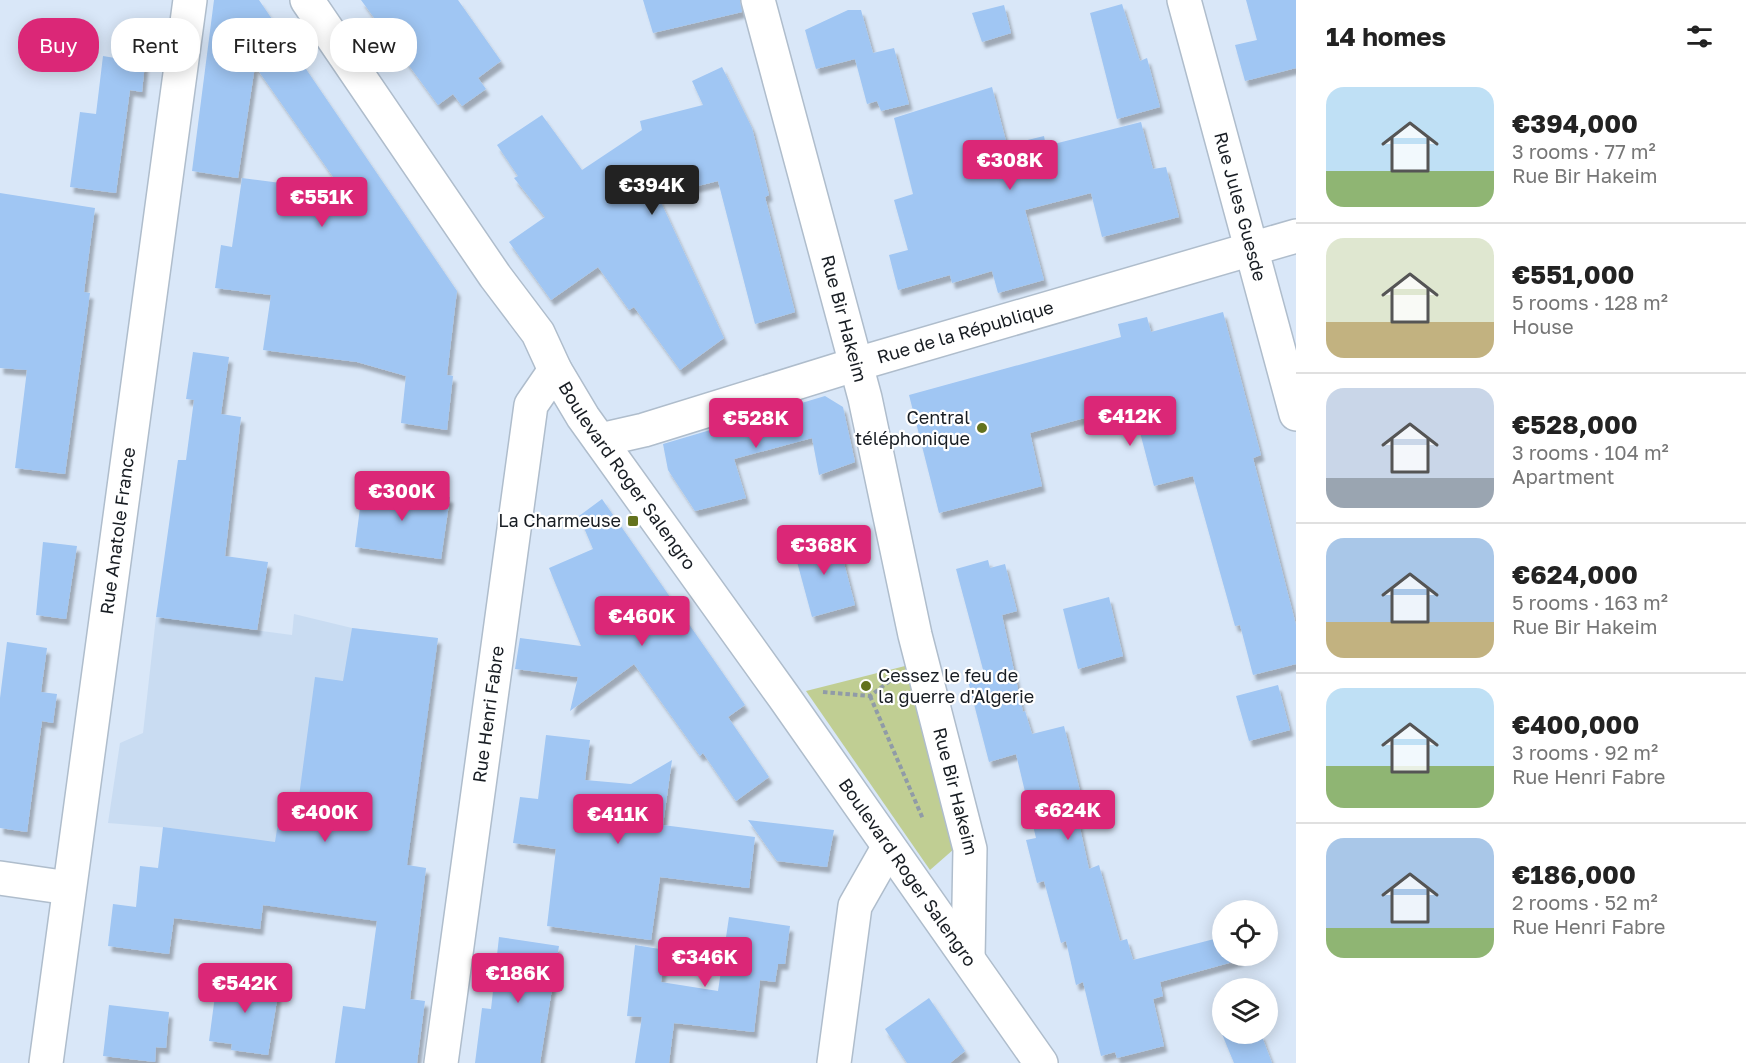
<!DOCTYPE html>
<meta charset="utf-8">
<style>
body{margin:0;font-family:"Golos Text",sans-serif;background:#f6f6f6;color:#222;height:100vh;display:flex;flex-direction:column;font-size:22px;white-space:nowrap}
*{box-sizing:border-box;margin:0}
p{font-size:20px;color:#767676}
.icon{flex:none;width:33px;height:33px;fill:none;stroke:currentColor;stroke-width:2;stroke-linecap:round;stroke-linejoin:round}
.map{position:relative;flex:1;overflow:hidden}
.drawer{display:flex;flex-direction:column;background:#fff;width:450px}
.drawer>*{flex:none}
.top-card{position:absolute;left:18px;top:18px;width:570px;height:54px;display:flex;gap:12px}
.buttons{position:absolute;left:1212px;top:900px;display:grid;gap:12px}
.buttons a{display:grid;place-items:center;width:66px;height:66px;border-radius:50%;background:#fff;box-shadow:0 3px 15px #0003;font-size:30px}
.price{position:absolute;translate:-50% -51px;padding:0 14px;border-radius:6px;background:#db2777;color:#fff;font-size:20px;line-height:39px;filter:drop-shadow(0 2px 3px #0008)}
.price::after{content:'';position:absolute;left:50%;top:36px;width:18px;height:14px;margin-left:-9px;background:inherit;clip-path:polygon(0 0,100% 0,50% 100%)}
.price.on{background:#222;color:#fff}
ul{padding:0;list-style:none}
li{display:flex;align-items:center;gap:18px;height:150px;padding:0 30px}
li+li{border-top:2px solid #e0e0e0}
li span{display:grid;place-items:center;flex:none;width:168px;height:120px;border-radius:18px;color:#555}
li>.icon{margin-inline-start:auto}
span .icon{width:72px;height:72px;fill:#fffc;stroke-width:1}
li b{font-size:26px}
h2{display:flex;justify-content:space-between;align-items:center;height:72px;padding:0 30px;font-size:26px}
.tag{padding:0 21px;border-radius:24px;background:#fff;box-shadow:0 3px 15px #0003;font-size:21px;line-height:54px}
.tag.on{background:#db2777;color:#fff}
main{display:flex;flex:1;min-height:0}
.map>svg:first-child{display:block}
</style>
<main>
<div class="map">
<svg width="1296" height="1063" viewBox="0 0 1296 1063">
<defs>
<filter id="shadow"><feDropShadow dx="3.5" dy="6" stdDeviation="1.5" flood-color="#0004"/></filter>
</defs>
<rect width="100%" height="100%" fill="#d9e7f8"/>
<polygon fill="#c9dcf2" points="294,614 352,628 438,638 408,865 426,868 418,927 266,906 275,843 170,828 108,823 120,743 143,733 156,617 292,635"/>
<polygon fill="#c0ce93" points="913,664 954,849 930,870 806,691"/>
<g fill="#a0c6f3" filter="url(#shadow)">
<polygon points="214,0 259,0 457,291 447,375 453,376 447,430 401,423 406,376 357,362 263,350 271,295 215,288 221,245 232,247 242,178 343,191 255,66 238,178 192,171"/>
<polygon points="361,0 458,0 501,61 478,78 486,89 462,106 453,94 438,105"/>
<polygon points="643,0 740,0 742,12 653,33"/>
<polygon points="1246,0 1296,0 1296,68 1245,81 1235,45 1257,40"/>
<polygon points="1122,4 1140,61 1147,58 1160,107 1117,119 1090,13"/>
<polygon points="1004,5 1011,33 982,42 972,13"/>
<polygon points="848,10 861,10 873,53 894,48 909,104 881,111 877,101 867,104 855,59 816,69 805,30"/>
<polygon points="103,56 145,63 142,92 130,90 116,193 70,187 80,112 96,114"/>
<polygon points="722,67 752,128 769,195 765,197 795,312 755,324 718,181 658,196 724,338 680,370 634,307 629,310 598,267 551,300 509,242 545,217 514,178 518,176 497,145 542,115 582,170 642,130 640,121 703,105 692,81"/>
<polygon points="992,87 1007,145 1044,136 1046,146 1141,122 1153,169 1166,167 1179,217 1102,237 1091,193 1025,210 1044,280 998,293 992,271 952,283 950,275 898,290 889,255 908,250 894,200 913,194 894,118"/>
<polygon points="0,193 95,208 84,292 90,293 65,474 15,468 27,370 0,368"/>
<polygon points="1223,312 1261,455 1253,458 1296,625 1296,664 1253,675 1240,625 1235,626 1193,476 1154,486 1136,417 1101,426 1099,414 1030,433 1042,486 939,513 909,395 1121,337 1118,324 1147,317 1151,332"/>
<polygon points="193,352 229,357 221,414 241,417 225,556 268,562 257,630 156,617 178,460 186,460 194,400 186,399"/>
<polygon points="825,396 843,407 855,462 819,475 812,438 734,459 746,498 695,511 668,470 663,444"/>
<polygon points="363,484 450,497 441,559 355,547"/>
<polygon points="602,499 745,705 728,717 769,777 736,801 703,753 700,756 634,664 570,711 578,677 515,669 520,638 581,646 549,568 593,549 579,516"/>
<polygon points="837,536 855,605 812,617 793,547"/>
<polygon points="43,542 77,546 66,619 36,615"/>
<polygon points="988,560 990,568 1005,564 1017,611 1002,615 1023,712 1025,711 1032,734 1064,726 1083,803 1075,805 1089,869 1099,865 1120,941 1127,939 1133,960 1222,937 1222,956 1239,956 1240,960 1160,982 1163,996 1153,999 1164,1046 1117,1058 1115,1052 1101,1056 1083,982 1076,985 1066,941 1061,943 1044,881 1037,883 1026,840 1036,838 1016,754 989,762 968,681 985,677 956,569"/>
<polygon points="1109,597 1123,656 1078,669 1063,609"/>
<polygon points="352,628 438,638 407,865 426,868 410,999 425,1001 417,1063 335,1063 343,1006 365,1009 377,921 263,905 260,929 174,918 169,954 108,946 113,904 136,907 140,866 158,868 163,827 275,842 279,816 296,819 315,677 343,681"/>
<polygon points="7,642 47,648 41,692 57,694 53,723 42,721 27,832 0,828 0,698"/>
<polygon points="1278,685 1290,730 1249,741 1236,696"/>
<polygon points="546,735 590,740 585,780 631,784 672,760 663,825 755,837 749,888 660,877 651,940 547,926 556,849 513,843 520,797 538,799"/>
<polygon points="748,820 834,830 827,867 777,861"/>
<polygon points="729,917 790,926 785,964 778,964 775,982 760,980 754,1032 674,1023 669,1063 635,1063 642,1017 627,1016 635,945 666,950 661,982 718,991"/>
<polygon points="499,937 559,946 540,1063 475,1063 482,1008 491,1009"/>
<polygon points="230,975 280,982 268,1055 231,1050 232,1044 209,1041 216,988 229,990"/>
<polygon points="929,998 965,1051 950,1063 907,1063 885,1029"/>
<polygon points="109,1005 169,1012 166,1048 156,1047 155,1062 103,1056"/>
<polygon points="1222,1034 1261,1034 1272,1063 1234,1063"/>
</g>
<g fill="none" stroke-linecap="round" stroke-linejoin="round">
<defs>
<g id="minor">
<path id="s1" d="M307,0L495,276L538,333L555,370L583,417L784,697L1041,1063"/>
<path id="s2" d="M758,0L865,398L915,635L970,849L968,958"/>
<path id="s3" d="M1184,0L1296,414"/>
<path id="s4" d="M600,440L644,430L857,364L1296,236"/>
<polyline points="0,878 69,888"/>
<path id="s5" d="M46,1063L190,0"/>
<path id="s6" d="M441,1063L531,405L555,370"/>
<polyline points="834,1063 855,906 888,848"/>
</g>
</defs>
<use href="#minor" stroke="#afbdcc" stroke-width="36"/>
<g stroke="#909ba7" stroke-width="4" stroke-dasharray="4.5 3" stroke-linecap="butt">
<polyline points="823,692 870,696 891,680"/>
<polyline points="870,696 923,819"/>
</g>
<use href="#minor" stroke="#fff" stroke-width="33"/>
</g>
<g fill="#63721e" stroke="#fff" stroke-width="2">
<circle cx="982" cy="428" r="6"/>
<rect x="627" y="515" width="12" height="12" rx="3"/>
<circle cx="866" cy="686" r="6"/>
</g>
<g text-anchor="middle" stroke-width="4.5" stroke-linejoin="round" paint-order="stroke">
<g font-size="18" fill="#181d23" stroke="#fff">
<text dy="6" stroke="none"><textPath href="#s3" startOffset="214">Rue Jules Guesde</textPath></text>
<text dy="6" stroke="none"><textPath href="#s2" startOffset="330">Rue Bir Hakeim</textPath></text>
<text dy="6" stroke="none"><textPath href="#s4" startOffset="381">Rue de la République</textPath></text>
<text dy="6" stroke="none"><textPath href="#s1" startOffset="574">Boulevard Roger Salengro</textPath></text>
<text dy="6" stroke="none"><textPath href="#s5" startOffset="537">Rue Anatole France</textPath></text>
<text dy="6" stroke="none"><textPath href="#s6" startOffset="352">Rue Henri Fabre</textPath></text>
<text dy="6" stroke="none"><textPath href="#s2" startOffset="816">Rue Bir Hakeim</textPath></text>
<text dy="6" stroke="none"><textPath href="#s1" startOffset="1060">Boulevard Roger Salengro</textPath></text>
</g>
<g font-size="18" fill="#181d23" stroke="#fff" text-anchor="end">
<text x="970" y="424">Central<tspan x="970" dy="21">téléphonique</tspan></text>
<text x="621" y="527">La Charmeuse</text>
<text x="878" y="682" text-anchor="start">Cessez le feu de<tspan x="878" dy="21">la guerre d'Algerie</tspan></text>
</g>
</g>
</svg>
<div class="buttons">
<a><svg class="icon" aria-label="locate" viewBox="0 0 24 24"><circle cx="12" cy="12" r="6"/><path d="M12 2v4M12 18v4M2 12h4M18 12h4"/></svg></a>
<a><svg class="icon" aria-label="layers" viewBox="0 0 24 24"><path d="M12 4l9 5-9 5-9-5zM3 14l9 5 9-5"/></svg></a>
</div>
<b class="price" style="left:1010px;top:191px">€308K</b>
<b class="price on" style="left:652px;top:216px">€394K</b>
<b class="price" style="left:322px;top:228px">€551K</b>
<b class="price" style="left:1130px;top:447px">€412K</b>
<b class="price" style="left:756px;top:449px">€528K</b>
<b class="price" style="left:402px;top:522px">€300K</b>
<b class="price" style="left:824px;top:576px">€368K</b>
<b class="price" style="left:642px;top:647px">€460K</b>
<b class="price" style="left:1068px;top:841px">€624K</b>
<b class="price" style="left:325px;top:843px">€400K</b>
<b class="price" style="left:618px;top:845px">€411K</b>
<b class="price" style="left:705px;top:988px">€346K</b>
<b class="price" style="left:518px;top:1004px">€186K</b>
<b class="price" style="left:245px;top:1014px">€542K</b>
<div class="top-card">
<a class="tag on">Buy</a>
<a class="tag">Rent</a>
<a class="tag">Filters</a>
<a class="tag">New</a>
</div>
</div>
<section class="drawer">
<h2>14 homes<svg class="icon" aria-label="filters" viewBox="0 0 24 24"><path d="M4 7h16M4 17h16"/><circle cx="9" cy="7" r="2"/><circle cx="15" cy="17" r="2"/></svg></h2>
<ul>
<li><span style="background:linear-gradient(#bfe0f5 70%,#8fb573 0)"><svg class="icon" aria-label="home" viewBox="0 0 24 24"><path d="M3 11l9-7 9 7M6 9v11h12V9"/></svg></span><div><b>€394,000</b><p>3 rooms · 77 m²</p><p>Rue Bir Hakeim</p></div></li>
<li><span style="background:linear-gradient(#dfe7d0 70%,#c2b280 0)"><svg class="icon" aria-label="home" viewBox="0 0 24 24"><path d="M3 11l9-7 9 7M6 9v11h12V9"/></svg></span><div><b>€551,000</b><p>5 rooms · 128 m²</p><p>House</p></div></li>
<li><span style="background:linear-gradient(#c9d6e8 75%,#9aa5b1 0)"><svg class="icon" aria-label="home" viewBox="0 0 24 24"><path d="M3 11l9-7 9 7M6 9v11h12V9"/></svg></span><div><b>€528,000</b><p>3 rooms · 104 m²</p><p>Apartment</p></div></li>
<li><span style="background:linear-gradient(#a9c7e8 70%,#c2b280 0)"><svg class="icon" aria-label="home" viewBox="0 0 24 24"><path d="M3 11l9-7 9 7M6 9v11h12V9"/></svg></span><div><b>€624,000</b><p>5 rooms · 163 m²</p><p>Rue Bir Hakeim</p></div></li>
<li><span style="background:linear-gradient(#bfe0f5 65%,#8fb573 0)"><svg class="icon" aria-label="home" viewBox="0 0 24 24"><path d="M3 11l9-7 9 7M6 9v11h12V9"/></svg></span><div><b>€400,000</b><p>3 rooms · 92 m²</p><p>Rue Henri Fabre</p></div></li>
<li><span style="background:linear-gradient(#a9c7e8 75%,#8fb573 0)"><svg class="icon" aria-label="home" viewBox="0 0 24 24"><path d="M3 11l9-7 9 7M6 9v11h12V9"/></svg></span><div><b>€186,000</b><p>2 rooms · 52 m²</p><p>Rue Henri Fabre</p></div></li>
</ul>
</section>
</main>
